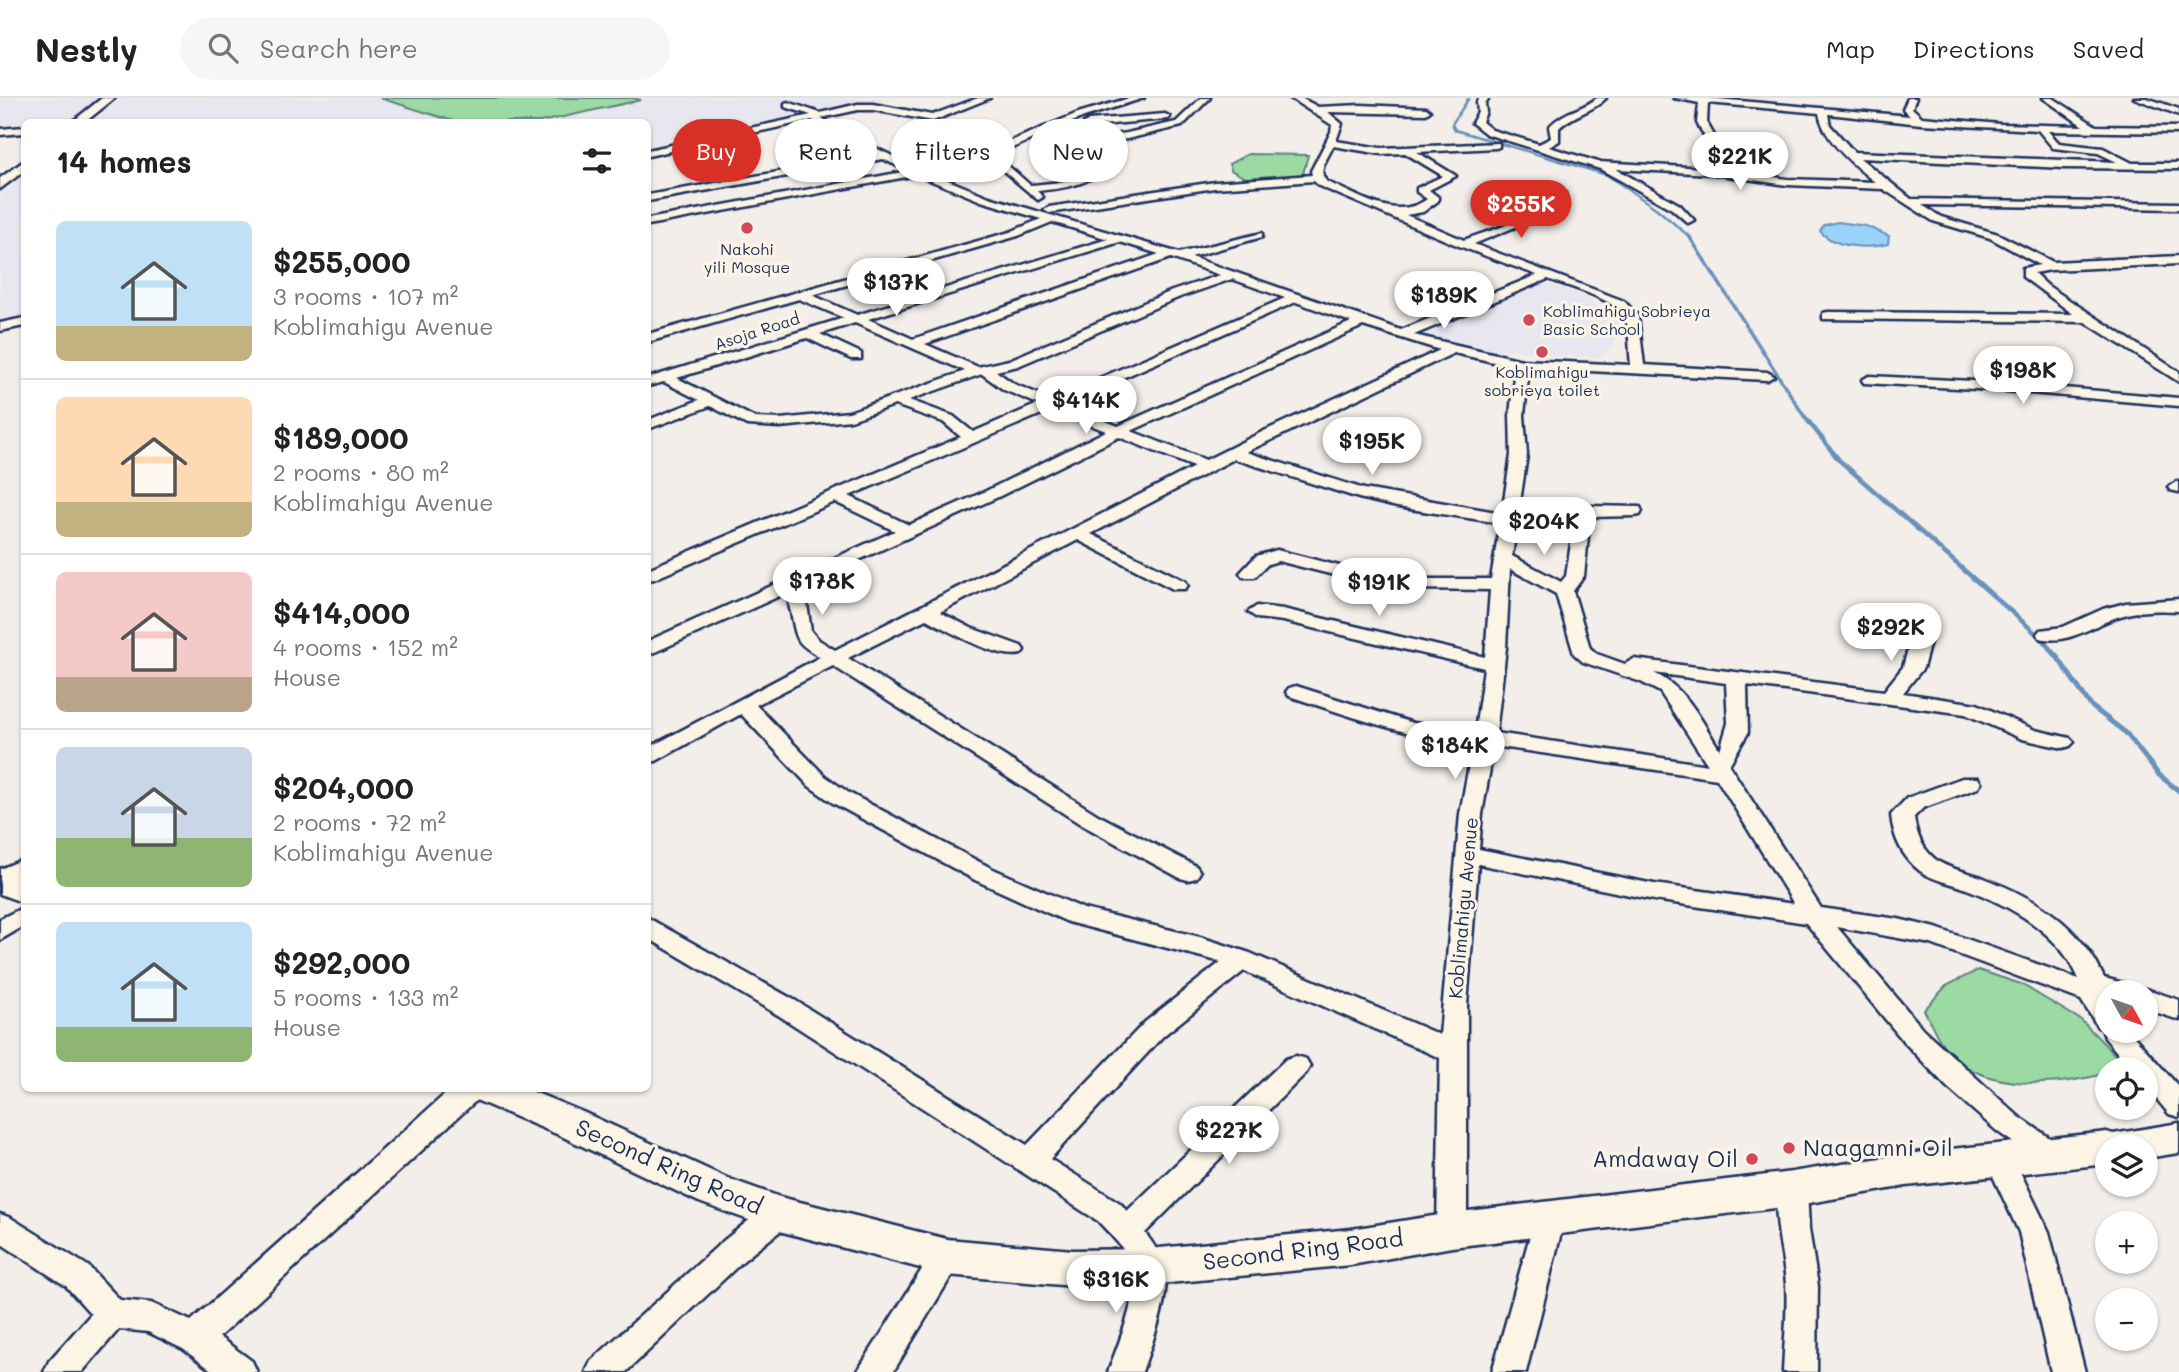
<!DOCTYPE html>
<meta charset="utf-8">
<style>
body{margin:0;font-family:Mali,sans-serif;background:#f6f6f6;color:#222;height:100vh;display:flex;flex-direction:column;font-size:26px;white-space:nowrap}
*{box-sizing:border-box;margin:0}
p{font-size:23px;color:#767676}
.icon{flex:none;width:38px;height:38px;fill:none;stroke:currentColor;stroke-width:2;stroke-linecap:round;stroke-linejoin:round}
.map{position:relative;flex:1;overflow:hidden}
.panel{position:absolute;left:21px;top:21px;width:630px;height:973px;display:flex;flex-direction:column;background:#fff;border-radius:10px;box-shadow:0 2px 5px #0004}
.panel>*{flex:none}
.banner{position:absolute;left:672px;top:21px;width:665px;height:63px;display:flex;gap:14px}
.needle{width:46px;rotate:130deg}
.tools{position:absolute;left:2095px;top:882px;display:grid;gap:14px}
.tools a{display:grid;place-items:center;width:63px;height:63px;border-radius:50%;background:#fff;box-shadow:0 2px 5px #0004;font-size:35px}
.price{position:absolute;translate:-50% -60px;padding:0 16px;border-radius:24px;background:#fff;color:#222;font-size:23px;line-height:46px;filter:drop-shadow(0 2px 4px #0008)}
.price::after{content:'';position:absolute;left:50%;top:42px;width:21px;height:16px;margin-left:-10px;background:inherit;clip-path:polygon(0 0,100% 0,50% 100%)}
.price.current{background:#d93025;color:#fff}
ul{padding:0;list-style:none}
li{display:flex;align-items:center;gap:21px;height:175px;padding:0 35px}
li+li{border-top:2px solid #e0e0e0}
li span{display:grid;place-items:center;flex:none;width:196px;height:140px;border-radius:10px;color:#555}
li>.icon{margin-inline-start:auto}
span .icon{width:84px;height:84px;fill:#fffc;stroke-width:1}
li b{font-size:30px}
h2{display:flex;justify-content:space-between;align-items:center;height:84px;padding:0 35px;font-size:30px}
.tag{padding:0 24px;border-radius:32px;background:#fff;box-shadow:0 2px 5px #0004;font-size:24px;line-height:63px}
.tag.current{background:#d93025;color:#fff}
header{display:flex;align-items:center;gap:42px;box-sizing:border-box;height:98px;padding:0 35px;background:#fff;border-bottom:2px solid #e0e0e0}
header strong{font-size:33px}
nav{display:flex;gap:38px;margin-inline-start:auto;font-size:24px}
.search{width:490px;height:63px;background:#f6f6f6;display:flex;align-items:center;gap:18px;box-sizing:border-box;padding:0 24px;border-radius:38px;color:#767676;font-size:26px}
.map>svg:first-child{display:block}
</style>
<header>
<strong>Nestly</strong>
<div class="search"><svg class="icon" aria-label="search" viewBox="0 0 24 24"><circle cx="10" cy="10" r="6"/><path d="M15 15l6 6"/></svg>Search here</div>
<nav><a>Map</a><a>Directions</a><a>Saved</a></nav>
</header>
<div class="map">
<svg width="2179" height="1274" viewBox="0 0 2179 1274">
<rect width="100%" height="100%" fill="#f3eeea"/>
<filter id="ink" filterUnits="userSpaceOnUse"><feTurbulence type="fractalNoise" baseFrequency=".0143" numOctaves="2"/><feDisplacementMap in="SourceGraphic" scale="14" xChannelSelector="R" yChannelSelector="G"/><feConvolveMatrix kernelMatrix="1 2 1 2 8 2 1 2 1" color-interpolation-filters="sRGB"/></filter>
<g filter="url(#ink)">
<g fill="#e8e6ef">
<polygon points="0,0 106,0 74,24 24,24 24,31 0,33"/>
<polygon points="122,0 892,0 648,55 648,24 91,24"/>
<polygon points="24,78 24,221 0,225 0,98"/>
<polygon points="1539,183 1582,197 1618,224 1611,235 1615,237 1614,246 1602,259 1544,257 1505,250 1493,255 1412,237"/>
</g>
<g fill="#9bdaa2" stroke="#5b8480" stroke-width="2">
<polygon points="380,0 634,0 641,2 540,24 456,24"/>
<polygon points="1248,56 1308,57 1302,80 1249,82 1231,72 1229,66"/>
<path d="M1978,872L2021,886L2081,922L2118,960L2114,971H2107V975C2061,988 1990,994 1952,958C1940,948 1932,926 1924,912L1946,888Z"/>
</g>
<path fill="#99d3f9" stroke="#6791bb" stroke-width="2" d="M1838,124L1866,128L1889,138L1888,146C1868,151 1834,150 1820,133L1825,127Z"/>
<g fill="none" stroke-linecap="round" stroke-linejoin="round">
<polyline stroke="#6791bb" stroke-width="2.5" points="1469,0 1452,26 1455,32 1607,77 1657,111 1691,140"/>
<polyline stroke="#6791bb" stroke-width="3.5" points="1689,138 1806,321"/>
<polyline stroke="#6791bb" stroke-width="4.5" points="1805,319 1839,362 2040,539 2057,559"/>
<polyline stroke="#6791bb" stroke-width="5" points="2056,557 2091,608 2126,635 2158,676 2179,693"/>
<defs>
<g id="street">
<path d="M978,0H990L933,23L873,12H858L821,20L842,34L905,64L951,55L987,53L1078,15L1130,0H1144L1084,19L1044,36L1074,43L1127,35L1176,24L1201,0H1210L1182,28L1127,41L1087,46L1110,58L1112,60C1096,87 1066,90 1037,93L1043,99L1038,102L987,59L951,61L914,68L989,99L1179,155L1262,135V139L1191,159L1401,232L1537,177L1459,148L1319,88L1314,83L1215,90L1049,115L1044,112L1049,109L1215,84L1312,77L1311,73L1331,34L1332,27L1290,0H1301L1318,9L1361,7L1426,10L1430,13L1426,16L1328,14L1342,26L1336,43L1381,50L1499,45V49L1496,50L1417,54L1456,78L1429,92L1438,99V103L1423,114L1406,117L1464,142C1485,134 1509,128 1527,117C1540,109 1548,93 1565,95V99L1548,108L1537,120L1474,146L1624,203L1638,218L1644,267L1767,274L1774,278L1767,282L1529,270L1524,317L1527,357L1512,458L1561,484L1566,478L1576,413L1588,408L1640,409L1642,413L1640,417L1634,418L1590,419L1584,478L1573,493L1590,550L1597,556L1625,566L1634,561L1884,593L1903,569L1910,544L1920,538L1930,544L1923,570L1903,595L1977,606L2035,632L2070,640L2074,644L2070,648L2063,650L2022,641L1965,616L1747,587L1748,635L1729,667L1821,810L1898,821L1936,830L2079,881C2059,834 2011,808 1964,790C1950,785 1932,782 1920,773C1902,759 1893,739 1891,717L1907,700L1962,680H1978L1981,685L1978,690L1923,710L1914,719C1916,737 1923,753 1939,764C1952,772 1969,774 1984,780C2036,800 2081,828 2104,880L2131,887L2135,894H2107V933H2129L2179,989V1019L2169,1016L2146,988V971H2131L2105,940L2102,930L2098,929L2081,902L1931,846L1837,829L1923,931L2018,1018L2060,1047L2065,1055L2060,1063L2050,1067L2040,1063L1998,1034L1947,989L1905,945L1806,825L1654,802L1478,766L1467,907V1132L1463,1141L1452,1145L1441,1141L1437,1132L1440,960L1244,873L1163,938L1050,1061L1120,1105L1127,1113L1286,961L1296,958L1306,961L1310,968L1306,975L1145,1135C1153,1145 1160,1156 1164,1168C1172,1196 1151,1247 1142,1274H1108C1117,1249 1142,1192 1132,1167C1126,1151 1110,1136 1098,1123L778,917L648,840V820L796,903L1027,1047L1145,924L1221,864L1068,824L975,782L833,705L809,688L741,616L656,663L648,664V650L820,559C797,545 797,544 792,519C790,507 785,503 793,492L655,554L648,556V543L895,433L835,404L654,481L648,482V471L961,339L943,324L895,307L851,322L780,329L747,327L710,308L648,331V322L699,302L664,284L648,288V280L844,220L799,201L648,244V236L1010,134L1041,121L981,103L917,77L648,127V121L908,73L883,61L648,103V97L874,57L836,38L812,22L648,58V52L811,17L785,9V5L788,4L820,15L858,6H873L932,17ZM1035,40L1079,49L1101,61C1087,84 1055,85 1030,87L996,57ZM1333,48L1381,56L1405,55L1443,78L1417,90V94L1427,101C1396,124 1359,97 1327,84C1316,73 1328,60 1333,48ZM1052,124L1108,141L857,217L812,197L1018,138ZM1120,144L1159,156L913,241L868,221ZM1171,160L1220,177L1172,193L1009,262L978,269L925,246ZM1232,181L1285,200L1051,301L1014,286L996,273L1018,268L1180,199ZM1548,181C1566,188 1621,202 1626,222C1630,235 1629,252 1631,267L1522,262L1414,237ZM1296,204L1351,224L1118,328L1063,306ZM855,225L965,273L849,314L780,321L755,320L677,280L807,240L851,261H861V255L820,236ZM1363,228L1440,252L1264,333L1206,362L1131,333ZM1454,255L1515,269L1510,317L1511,357L1502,415L1364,391L1246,354ZM982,276L1004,292L1038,306L973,334L953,318L909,302ZM1051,312L1106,333L986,393L909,427L849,398ZM1119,339L1194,369L835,552L819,542L811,533L806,499L819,480L998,399ZM1234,361L1359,400L1397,409L1500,425L1491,481H1411L1347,470L1277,452L1256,458L1240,475L1243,479H1255L1268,466L1278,463L1346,480L1411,491L1490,492L1485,559L1283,511L1257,508L1248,514L1257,520L1283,523L1484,570L1475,633L1413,625L1296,588L1289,590L1286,594L1289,598C1350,618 1409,640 1473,645L1460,716L1440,937L1250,855L1200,839L1084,811L991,770L849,695L825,678L756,607L833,568L1082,727L1180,780L1188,782L1196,780L1200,774L1196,768L1098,717L848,560L926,521C947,532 998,562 1021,556L1024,552L1021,548L971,530L940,514L1078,442L1173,491H1185L1188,487L1185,483L1091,436ZM1510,471L1556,496L1574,556L1583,564L1641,584L1660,594L1708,667L1496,635L1506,550ZM1654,575L1726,585L1728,625L1720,652C1700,621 1688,592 1654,575ZM1494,648L1717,681L1794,806L1654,786L1479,751L1482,716Z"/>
<path d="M1480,0H1489L1485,5L1486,14L1482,24L1492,32L1539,46L1551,40L1549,29C1566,11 1581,13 1597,0H1606C1593,14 1573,16 1559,30V43L1549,49L1598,64L1723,71L1697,25L1699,5L1674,0H1707L1910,18L1903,11L1908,0H1916L1912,10L1922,19L2000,26L2083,28L2043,0H2053L2096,28L2179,29V35L2048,33L2059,45L2103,50L2132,65H2179V71L2064,70L1860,60L1911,101L2179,105V111L1922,107L1941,119L1998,136L2053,164L2179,158V166L2051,172L2034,175L2048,188L2179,274V284L2085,224L1823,221V215L1828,214L2073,216L2023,179V170L2040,167L1990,140L1933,123L1883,91L1787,87L1713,76L1616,71L1680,107L1694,122L1688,125L1672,111L1600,71L1486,36L1472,25L1478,14L1477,4ZM1708,5L1819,15C1823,42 1854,68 1875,84L1787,81L1734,73L1707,25ZM1828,16L1921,26L2038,32L2053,50L2098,55L2117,64L1854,54L1830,27Z"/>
<polygon points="2134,0 2147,0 2179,11 2179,17"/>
<polygon points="1165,16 1170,19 1168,21 1089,28 1084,25 1089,22"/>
<polygon points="24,29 24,35 0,37 0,31"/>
<polygon points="24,220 24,228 0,233 0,225"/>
<polygon points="1869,278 1994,284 2179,300 2179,308 1994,292 1864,285 1862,282"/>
<polygon points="2176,384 2179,384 2179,394 2170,392 2168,389"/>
<path d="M2179,501V513C2161,512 2141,512 2124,517C2096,524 2071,548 2040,540L2037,536L2040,532L2063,529L2103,511L2126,505Z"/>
<polygon points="24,761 24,778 0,788 0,771"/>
<polygon points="24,809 24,828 0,842 0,821"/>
<polygon points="2146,891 2179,902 2179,922 2146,911 2146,894 2137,894"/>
<polygon points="452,990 485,990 481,998 219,1239 252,1263 257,1274 214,1274 183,1251 148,1234 119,1231 82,1274 44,1274 49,1263 91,1216 66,1188 0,1145 0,1116 11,1120 88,1168 120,1202 151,1205 191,1223"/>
<polygon points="2000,1049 2010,1053 2049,1134 2085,1274 2051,1274 2019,1134 1985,1061 1990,1053"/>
<path d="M1792,1079L1803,1082L1807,1091L1809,1131L1818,1188L1817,1274H1783C1784,1245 1788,1214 1786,1186C1784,1157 1769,1107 1781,1082Z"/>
<polygon points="779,1103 790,1107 794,1116 790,1125 744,1162 626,1274 586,1274 591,1263 722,1144 768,1107"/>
<polygon points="1549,1110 1560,1114 1564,1123 1526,1274 1492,1274 1534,1123 1538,1114"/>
<polygon points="947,1145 958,1149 963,1159 893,1274 857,1274 936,1149"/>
</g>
<g id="secondary">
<polygon points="102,0 115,0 85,24 72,24"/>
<polygon points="24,63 24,73 0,91 0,80"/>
<polygon points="0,772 24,781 24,805 0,796"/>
<polygon points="466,990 524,990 585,1015 727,1080 780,1099 947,1141 1073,1152 1149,1151 1351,1131 1452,1115 1792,1074 1906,1056 2107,1034 2113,1036 2179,1025 2179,1055 2146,1060 2146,1048 2107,1048 2107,1066 1906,1088 1792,1108 1452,1149 1351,1167 1149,1187 1073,1188 947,1177 779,1133 699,1104 559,1037 471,1000"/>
</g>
</defs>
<use href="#street" stroke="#1b2f5e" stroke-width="5"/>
<use href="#secondary" stroke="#1b2f5e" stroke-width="5"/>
<use href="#street" fill="#fcf5e5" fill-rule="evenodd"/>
<use href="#secondary" fill="#fcf5e5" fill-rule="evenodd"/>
</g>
</g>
<g fill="#d1495b" stroke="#fcf5e5" stroke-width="2.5">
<circle cx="747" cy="130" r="7"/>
<circle cx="1529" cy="222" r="7"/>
<circle cx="1542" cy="254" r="7"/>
<circle cx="1789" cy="1050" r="7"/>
<circle cx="1752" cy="1061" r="7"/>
</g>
<g text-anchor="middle" stroke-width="6" stroke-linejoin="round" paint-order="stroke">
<g font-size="16" fill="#1b2f5e" stroke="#fcf5e5">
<text x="747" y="157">Nakohi<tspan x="747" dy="18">yili Mosque</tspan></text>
<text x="1543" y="219" text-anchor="start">Koblimahigu Sobrieya<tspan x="1543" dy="18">Basic School</tspan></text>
<text x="1542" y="280">Koblimahigu<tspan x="1542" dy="18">sobrieya toilet</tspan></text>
</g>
<g font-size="16" fill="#1b2f5e" stroke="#fcf5e5">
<text transform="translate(757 233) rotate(-18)" y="6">Asoja Road</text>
</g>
<g font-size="19" fill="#1b2f5e" stroke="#fcf5e5">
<text transform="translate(1463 810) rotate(-85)" y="7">Koblimahigu Avenue</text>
</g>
<g font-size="23" fill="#1b2f5e" stroke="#fcf5e5" text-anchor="start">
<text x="1803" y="1058">Naagamni Oil</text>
<text x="1738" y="1069" text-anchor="end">Amdaway Oil</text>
</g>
<g font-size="23" fill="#1b2f5e" stroke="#fcf5e5">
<text transform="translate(669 1069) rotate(24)" y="8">Second Ring Road</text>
<text transform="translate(1303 1152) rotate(-7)" y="8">Second Ring Road</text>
</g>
</g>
</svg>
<div class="tools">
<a><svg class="needle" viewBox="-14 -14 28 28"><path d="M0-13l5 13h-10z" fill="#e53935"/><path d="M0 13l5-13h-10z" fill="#767676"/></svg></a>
<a><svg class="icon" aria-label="locate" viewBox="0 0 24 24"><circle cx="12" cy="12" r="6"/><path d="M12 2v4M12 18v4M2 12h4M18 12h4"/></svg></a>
<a><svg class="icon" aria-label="layers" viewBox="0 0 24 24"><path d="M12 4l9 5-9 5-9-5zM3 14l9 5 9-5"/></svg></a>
<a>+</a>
<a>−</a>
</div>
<b class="price" style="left:1740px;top:94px">$221K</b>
<b class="price current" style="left:1521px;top:142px">$255K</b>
<b class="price" style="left:896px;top:220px">$137K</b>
<b class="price" style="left:1444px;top:233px">$189K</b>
<b class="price" style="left:2023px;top:308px">$198K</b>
<b class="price" style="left:1086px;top:338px">$414K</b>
<b class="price" style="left:1372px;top:379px">$195K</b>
<b class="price" style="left:1544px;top:459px">$204K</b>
<b class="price" style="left:822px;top:519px">$178K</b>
<b class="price" style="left:1379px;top:520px">$191K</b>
<b class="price" style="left:1891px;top:565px">$292K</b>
<b class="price" style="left:1455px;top:683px">$184K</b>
<b class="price" style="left:1229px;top:1068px">$227K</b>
<b class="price" style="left:1116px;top:1217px">$316K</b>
<div class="banner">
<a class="tag current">Buy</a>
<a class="tag">Rent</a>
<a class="tag">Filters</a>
<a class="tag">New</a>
</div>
<section class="panel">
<h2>14 homes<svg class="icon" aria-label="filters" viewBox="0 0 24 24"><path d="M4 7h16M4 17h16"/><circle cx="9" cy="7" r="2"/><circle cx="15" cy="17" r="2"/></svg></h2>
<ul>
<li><span style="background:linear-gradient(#bfe0f5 75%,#c2b280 0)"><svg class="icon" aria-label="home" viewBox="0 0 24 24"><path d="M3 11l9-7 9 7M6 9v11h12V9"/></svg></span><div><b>$255,000</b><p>3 rooms · 107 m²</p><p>Koblimahigu Avenue</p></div></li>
<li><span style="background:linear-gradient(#ffd9b3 75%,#c2b280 0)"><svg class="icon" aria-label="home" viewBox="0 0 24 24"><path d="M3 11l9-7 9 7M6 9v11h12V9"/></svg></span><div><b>$189,000</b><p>2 rooms · 80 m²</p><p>Koblimahigu Avenue</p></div></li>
<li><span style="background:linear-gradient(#f6c9c9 75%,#b9a48a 0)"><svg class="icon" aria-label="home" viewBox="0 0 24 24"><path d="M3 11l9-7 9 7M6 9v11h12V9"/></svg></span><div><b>$414,000</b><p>4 rooms · 152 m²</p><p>House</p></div></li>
<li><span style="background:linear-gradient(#c9d6e8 65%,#8fb573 0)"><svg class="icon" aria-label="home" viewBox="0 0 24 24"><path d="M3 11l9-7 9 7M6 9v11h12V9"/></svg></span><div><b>$204,000</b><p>2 rooms · 72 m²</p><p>Koblimahigu Avenue</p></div></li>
<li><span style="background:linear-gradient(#bfe0f5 75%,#8fb573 0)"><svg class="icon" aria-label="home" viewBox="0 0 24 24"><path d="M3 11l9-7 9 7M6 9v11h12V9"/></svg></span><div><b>$292,000</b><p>5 rooms · 133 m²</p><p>House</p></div></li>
</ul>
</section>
</div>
